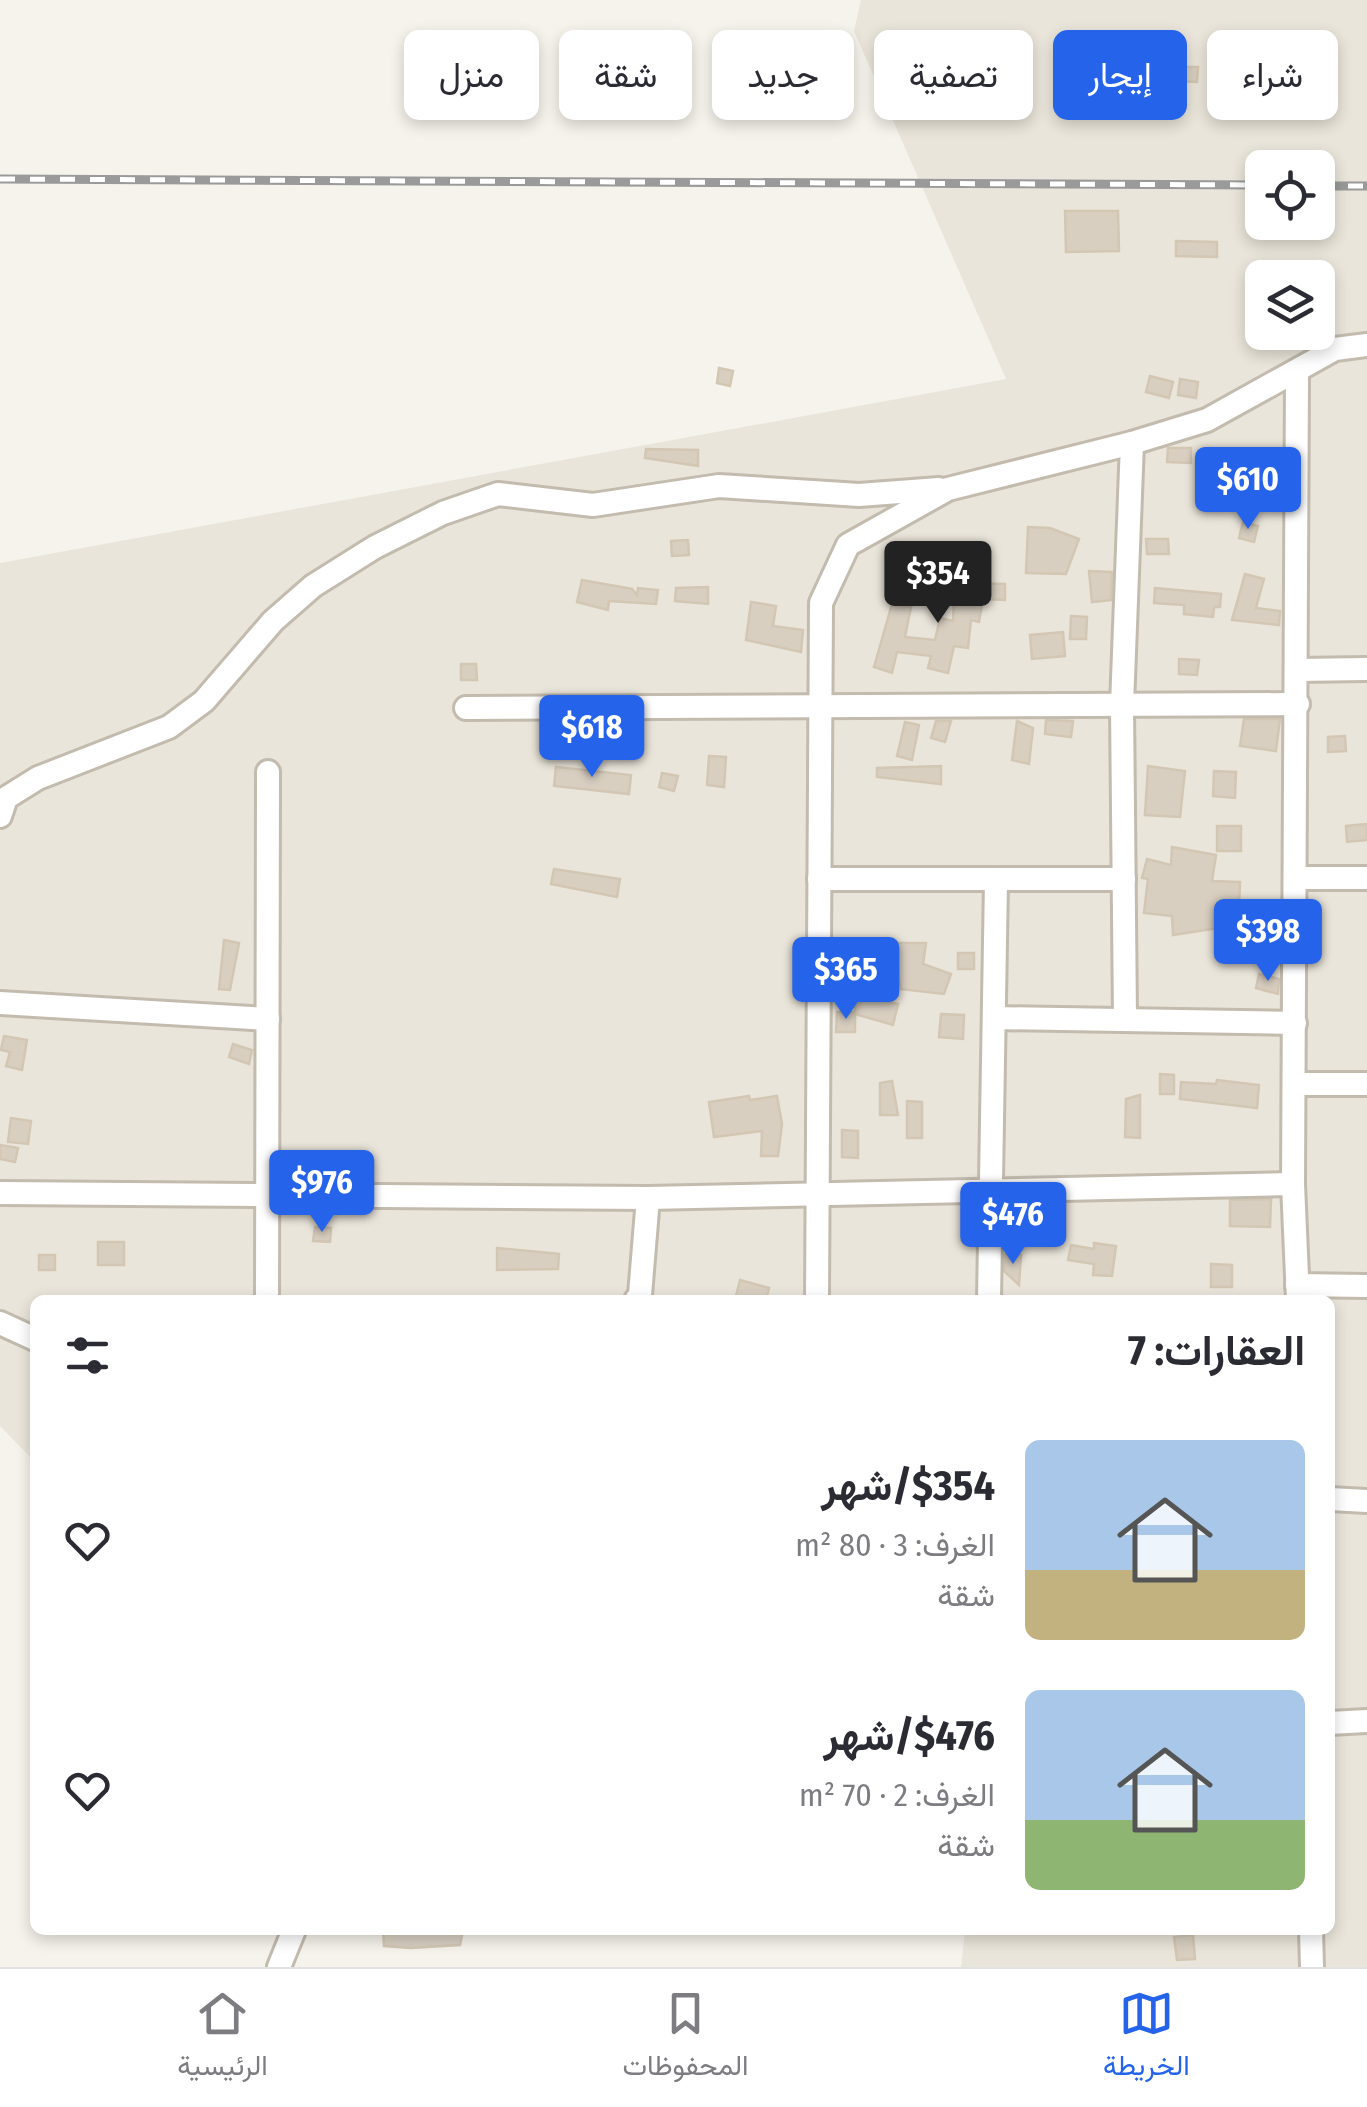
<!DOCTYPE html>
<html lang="ar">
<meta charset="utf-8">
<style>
body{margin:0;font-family:"Fira Sans Condensed",Vazirmatn,sans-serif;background:#f7f7f7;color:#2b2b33;direction:rtl;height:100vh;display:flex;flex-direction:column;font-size:38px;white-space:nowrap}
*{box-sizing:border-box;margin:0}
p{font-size:32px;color:#7c7c81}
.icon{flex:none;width:55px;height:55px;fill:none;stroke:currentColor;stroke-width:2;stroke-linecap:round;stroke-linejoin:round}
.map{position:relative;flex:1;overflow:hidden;direction:ltr}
.details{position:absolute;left:30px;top:1295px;width:1305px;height:640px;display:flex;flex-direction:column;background:#fff;border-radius:15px;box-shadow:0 5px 15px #0003;direction:rtl}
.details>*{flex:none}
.top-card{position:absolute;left:30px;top:30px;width:1308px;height:90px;direction:rtl;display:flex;gap:20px}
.fabs{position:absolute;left:1245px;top:150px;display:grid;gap:20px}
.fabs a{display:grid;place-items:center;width:90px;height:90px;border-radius:15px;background:#fff;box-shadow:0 5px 15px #0003;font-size:50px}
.price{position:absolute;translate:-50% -85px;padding:0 22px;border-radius:10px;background:#2563eb;color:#fff;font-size:32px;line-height:65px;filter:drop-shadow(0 2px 5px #0008)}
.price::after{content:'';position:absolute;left:50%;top:60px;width:30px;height:22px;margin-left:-15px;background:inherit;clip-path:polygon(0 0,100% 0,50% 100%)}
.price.on{background:#222;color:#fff}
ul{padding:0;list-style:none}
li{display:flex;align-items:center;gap:30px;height:250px;padding:0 30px}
li span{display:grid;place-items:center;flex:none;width:280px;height:200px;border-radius:15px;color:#555}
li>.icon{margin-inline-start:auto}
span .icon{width:120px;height:120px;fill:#fffc;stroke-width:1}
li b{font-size:42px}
h2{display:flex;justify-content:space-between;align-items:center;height:120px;padding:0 30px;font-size:42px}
.pill{padding:0 35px;border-radius:15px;background:#fff;box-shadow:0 5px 15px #0003;font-size:35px;line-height:90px}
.pill.on{background:#2563eb;color:#fff}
.tabs{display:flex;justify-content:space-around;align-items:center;height:140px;border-top:2px solid #e1e1e2;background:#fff;font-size:28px;color:#7c7c81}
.tabs a{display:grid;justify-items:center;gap:5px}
.tabs .on{color:#2563eb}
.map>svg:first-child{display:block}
</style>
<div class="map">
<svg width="1367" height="1967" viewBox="0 0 1367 1967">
<rect width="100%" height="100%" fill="#f6f3ec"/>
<path fill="#eae5da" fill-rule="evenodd" d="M861,0H1367V1967H961L965,1930H1330V1300H35V1462L0,1426V563L1006,379L854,31ZM1262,168H1318V222H1262ZM1262,278H1318V332H1262Z"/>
<g fill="#d8cfc1" stroke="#d3c7b4" stroke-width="2.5">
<polygon points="1068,55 1091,60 1088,76 1065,72"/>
<polygon points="1173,67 1198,67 1197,82 1173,81"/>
<polygon points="1065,211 1118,211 1119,251 1066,252"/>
<polygon points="1176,241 1217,242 1217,257 1176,256"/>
<polygon points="719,368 733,371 730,386 717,383"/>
<polygon points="1150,376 1173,382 1169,398 1146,392"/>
<polygon points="1180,379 1198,382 1196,398 1178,395"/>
<polygon points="1168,448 1191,448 1191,463 1167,462"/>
<polygon points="646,449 698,450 698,466 645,458"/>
<polygon points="1243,522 1258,526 1254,542 1239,538"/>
<polygon points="1028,527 1050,528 1079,539 1066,574 1026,573"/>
<polygon points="1146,539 1168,539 1169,554 1147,554"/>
<polygon points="688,540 689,555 672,556 671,541"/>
<polygon points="1089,571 1112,572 1111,600 1092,602"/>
<polygon points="955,574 978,575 978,583 1005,584 1005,600 983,599 979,622 971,620 968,648 954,646 948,673 928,668 931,656 897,652 892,673 874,667 892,604 911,607 905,637 935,640 940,618 953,621"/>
<polygon points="1245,574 1264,579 1256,608 1280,611 1279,625 1232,620"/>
<polygon points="582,580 632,589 637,595 638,588 658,590 656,604 609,601 608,610 577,602"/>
<polygon points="708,587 708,604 675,601 676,588"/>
<polygon points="1155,588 1221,594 1220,607 1214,607 1213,617 1184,614 1184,605 1154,603"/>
<polygon points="751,602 776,606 773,626 803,630 801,652 746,640"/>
<polygon points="1071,616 1087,617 1086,639 1070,639"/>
<polygon points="1063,632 1065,656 1032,659 1030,635"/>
<polygon points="1179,659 1199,660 1197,675 1179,674"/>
<polygon points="461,664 476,664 477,680 461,680"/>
<polygon points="1244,719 1280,719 1276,751 1240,746"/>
<polygon points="1046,720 1073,721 1071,737 1045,734"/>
<polygon points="936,721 951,721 945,742 931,738"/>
<polygon points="1017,721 1033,728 1029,764 1012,760"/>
<polygon points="905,722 919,725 912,760 897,756"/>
<polygon points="1345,736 1346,751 1328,752 1328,737"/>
<polygon points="709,756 726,757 724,787 707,785"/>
<polygon points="941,766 941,784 877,777 877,768"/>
<polygon points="1148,766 1185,771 1180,817 1145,815"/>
<polygon points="556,767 631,775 629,794 554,786"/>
<polygon points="1214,771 1236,772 1235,798 1213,796"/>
<polygon points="662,773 678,776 674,791 659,787"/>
<polygon points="1367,824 1367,840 1347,842 1346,826"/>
<rect x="1217" y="826" width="24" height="25"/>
<polygon points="1172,847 1216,855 1212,881 1240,882 1239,907 1257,908 1256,933 1224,931 1225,927 1173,935 1172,916 1144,913 1148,879 1142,878 1147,859 1171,865"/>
<polygon points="554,869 620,879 617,897 551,884"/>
<polygon points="224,940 239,943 230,990 219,989"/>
<polygon points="893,943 926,943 923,964 951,974 944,994 901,989"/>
<rect x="958" y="953" width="16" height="16"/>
<polygon points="856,970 870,971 869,998 898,1004 893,1025 855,1014"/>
<polygon points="1259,974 1279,979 1278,994 1256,988"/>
<polygon points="837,1012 855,1012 855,1032 836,1032"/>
<polygon points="941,1014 964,1015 963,1039 939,1037"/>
<polygon points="4,1036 27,1040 22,1070 6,1066 10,1052 1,1050"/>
<polygon points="233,1044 252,1050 249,1064 229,1057"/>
<polygon points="1160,1074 1174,1075 1174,1094 1160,1094"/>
<polygon points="1217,1080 1259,1085 1257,1108 1180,1099 1181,1082 1216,1084"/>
<polygon points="892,1081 898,1115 880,1115 880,1083"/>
<polygon points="1140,1095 1140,1138 1125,1137 1126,1099"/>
<polygon points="749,1096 750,1100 777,1096 782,1124 778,1156 761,1156 762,1131 714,1137 709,1102"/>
<polygon points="907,1101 922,1102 922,1138 907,1138"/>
<polygon points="11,1118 31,1121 28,1144 8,1142"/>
<polygon points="842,1130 858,1131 858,1158 842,1157"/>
<polygon points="0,1145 18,1148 15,1162 0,1159"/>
<polygon points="1271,1199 1270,1227 1230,1226 1230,1200"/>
<polygon points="315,1227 331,1228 330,1242 313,1241"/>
<rect x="98" y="1242" width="26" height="23"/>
<polygon points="1094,1243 1116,1246 1112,1276 1093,1275 1094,1264 1068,1260 1071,1245 1094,1249"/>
<polygon points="497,1248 559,1254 558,1269 497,1270"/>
<polygon points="1005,1254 1021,1255 1019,1285 1004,1271"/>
<rect x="39" y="1255" width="16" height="15"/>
<polygon points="1211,1264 1232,1265 1232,1287 1211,1287"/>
<polygon points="740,1280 769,1288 766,1300 735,1300"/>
<polygon points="383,1930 463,1930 460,1945 411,1948 384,1946"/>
<polygon points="1193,1935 1195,1959 1177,1960 1174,1937"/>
</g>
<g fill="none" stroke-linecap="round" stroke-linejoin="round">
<defs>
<g id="minor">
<polyline points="1297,374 1293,1184 1298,1300"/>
<polyline points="1297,670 1367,669"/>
<polyline points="466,708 1298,704"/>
<polyline points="0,816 6,798 38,778 169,727 204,701 273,621 313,586 375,547 443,513 498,494 593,505 719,486 859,495 939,489"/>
<polyline points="1297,878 1367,878"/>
<polyline points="819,879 1124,879"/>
<polyline points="0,1003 268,1019"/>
<polyline points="994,1018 1295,1023"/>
<polyline points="1125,1020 1122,705 1132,443"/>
<polyline points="1294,1084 1367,1084"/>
<polyline points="0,1193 648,1198 1293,1184"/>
<polyline points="1297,1285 1367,1286"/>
<polyline points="267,1300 268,772"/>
<polyline points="636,1300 640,1295 648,1198"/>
<polyline points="817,1300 821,603 848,545 948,489 1132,443 1207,420 1335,349 1367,345"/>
<polyline points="989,1300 996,881"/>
<polyline points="0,1323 35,1339"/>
<polyline points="1330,1499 1367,1501"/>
<polyline points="1330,1723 1367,1721"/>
<polyline points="1311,1930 1312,1967"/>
<polyline points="279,1967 294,1930"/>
</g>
</defs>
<use href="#minor" stroke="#c2bbae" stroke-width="28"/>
<use href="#minor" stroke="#fff" stroke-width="22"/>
<defs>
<g id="rail">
<polyline points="0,179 1262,185"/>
<polyline points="1318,186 1367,186"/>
</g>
</defs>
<use href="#rail" stroke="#9a9a9a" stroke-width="9"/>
<use href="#rail" stroke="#fff" stroke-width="5" stroke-dasharray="15" stroke-linecap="butt"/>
</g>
</svg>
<div class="fabs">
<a><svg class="icon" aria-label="locate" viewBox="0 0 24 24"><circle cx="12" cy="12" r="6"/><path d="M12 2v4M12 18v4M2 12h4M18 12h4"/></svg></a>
<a><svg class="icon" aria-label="layers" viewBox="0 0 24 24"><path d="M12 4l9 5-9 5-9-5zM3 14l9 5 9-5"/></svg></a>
</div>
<b class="price" style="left:1248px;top:532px">$610</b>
<b class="price on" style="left:938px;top:626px">$354</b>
<b class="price" style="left:592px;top:780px">$618</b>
<b class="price" style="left:1268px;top:984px">$398</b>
<b class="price" style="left:846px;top:1022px">$365</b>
<b class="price" style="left:322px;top:1235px">$976</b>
<b class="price" style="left:1013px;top:1267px">$476</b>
<div class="top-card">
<a class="pill">شراء</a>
<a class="pill on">إيجار</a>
<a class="pill">تصفية</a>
<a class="pill">جديد</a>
<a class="pill">شقة</a>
<a class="pill">منزل</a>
</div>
<section class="details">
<h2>العقارات: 7<svg class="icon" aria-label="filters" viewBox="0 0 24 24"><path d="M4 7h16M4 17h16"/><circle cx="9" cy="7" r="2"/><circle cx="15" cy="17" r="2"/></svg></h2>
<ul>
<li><span style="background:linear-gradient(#a9c7e8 65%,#c2b280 0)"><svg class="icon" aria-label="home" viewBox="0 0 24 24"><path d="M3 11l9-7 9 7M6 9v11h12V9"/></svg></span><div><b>$354/شهر</b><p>الغرف: 3 · 80 m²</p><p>شقة</p></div><svg class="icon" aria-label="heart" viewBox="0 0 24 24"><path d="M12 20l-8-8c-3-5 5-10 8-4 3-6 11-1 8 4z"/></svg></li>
<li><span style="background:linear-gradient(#a9c7e8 65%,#8fb573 0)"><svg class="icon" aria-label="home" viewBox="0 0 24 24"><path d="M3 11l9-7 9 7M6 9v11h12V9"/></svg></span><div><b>$476/شهر</b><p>الغرف: 2 · 70 m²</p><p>شقة</p></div><svg class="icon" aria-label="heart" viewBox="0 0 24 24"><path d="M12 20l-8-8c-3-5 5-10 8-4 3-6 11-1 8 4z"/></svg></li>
</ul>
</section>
</div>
<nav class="tabs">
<a class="on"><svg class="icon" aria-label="map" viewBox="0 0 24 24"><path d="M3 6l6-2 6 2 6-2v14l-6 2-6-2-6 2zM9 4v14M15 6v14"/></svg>الخريطة</a>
<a><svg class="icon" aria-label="saved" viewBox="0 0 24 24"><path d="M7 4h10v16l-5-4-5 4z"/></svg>المحفوظات</a>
<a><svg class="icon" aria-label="home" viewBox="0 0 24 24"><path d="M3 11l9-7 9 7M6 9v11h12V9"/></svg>الرئيسية</a>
</nav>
